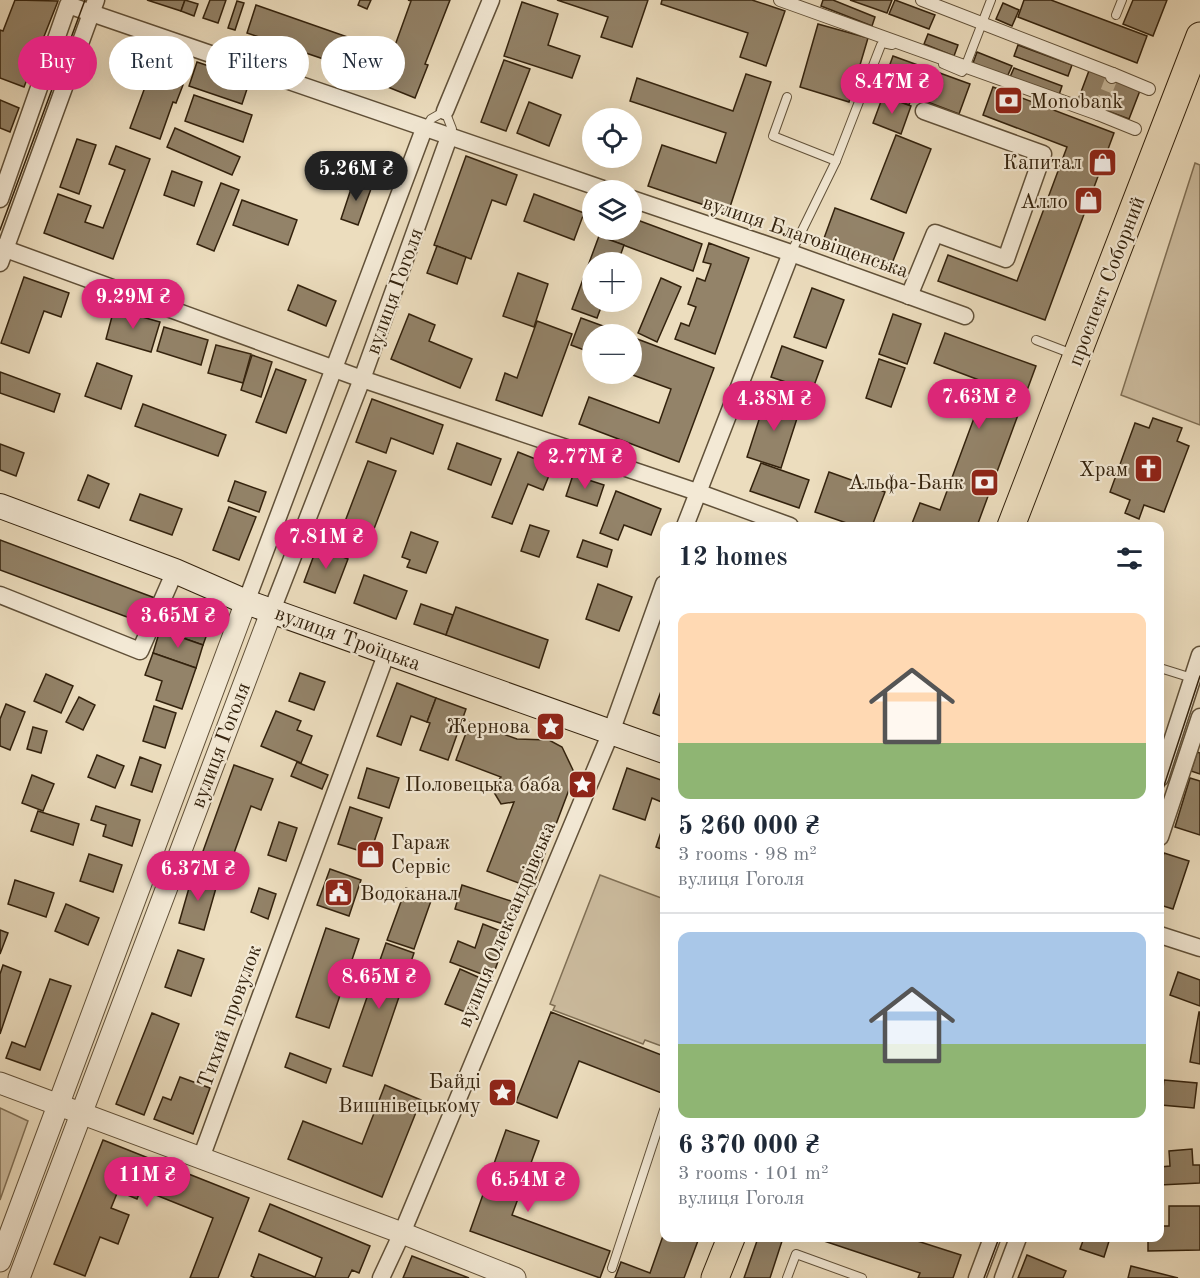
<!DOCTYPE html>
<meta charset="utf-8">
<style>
body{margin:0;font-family:"Old Standard TT",serif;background:#f6f6f7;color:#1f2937;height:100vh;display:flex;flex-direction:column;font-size:22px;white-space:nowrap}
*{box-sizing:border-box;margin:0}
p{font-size:20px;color:#747a83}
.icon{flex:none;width:33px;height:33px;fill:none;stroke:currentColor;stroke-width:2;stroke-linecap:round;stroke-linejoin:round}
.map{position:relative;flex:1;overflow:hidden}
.details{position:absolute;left:660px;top:522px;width:504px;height:720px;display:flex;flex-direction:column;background:#fff;border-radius:12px;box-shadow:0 6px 24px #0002}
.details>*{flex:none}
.hud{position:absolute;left:18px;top:36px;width:552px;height:54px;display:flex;gap:12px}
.controls{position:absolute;left:582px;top:108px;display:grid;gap:12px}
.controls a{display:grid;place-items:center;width:60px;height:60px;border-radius:50%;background:#fff;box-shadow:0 6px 24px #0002;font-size:30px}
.price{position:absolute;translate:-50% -51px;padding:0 14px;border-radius:21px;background:#db2777;color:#fff;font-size:20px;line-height:39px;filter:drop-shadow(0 2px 3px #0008)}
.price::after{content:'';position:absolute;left:50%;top:36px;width:18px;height:14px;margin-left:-9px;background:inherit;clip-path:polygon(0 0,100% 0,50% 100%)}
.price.selected{background:#222;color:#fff}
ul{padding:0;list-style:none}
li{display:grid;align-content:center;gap:12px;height:318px;padding:0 18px}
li+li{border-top:2px solid #e0e1e3}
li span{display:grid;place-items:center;height:186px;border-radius:12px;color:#555}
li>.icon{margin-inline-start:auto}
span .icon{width:108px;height:108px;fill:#fffc;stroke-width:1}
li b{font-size:26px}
h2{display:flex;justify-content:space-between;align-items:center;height:72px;padding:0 18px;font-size:26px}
.pill{padding:0 21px;border-radius:27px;background:#fff;box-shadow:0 6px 24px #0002;font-size:21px;line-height:54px}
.pill.selected{background:#db2777;color:#fff}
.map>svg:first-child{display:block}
</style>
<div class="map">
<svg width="1200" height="1278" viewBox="0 0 1200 1278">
<rect width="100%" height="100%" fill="#ecddbe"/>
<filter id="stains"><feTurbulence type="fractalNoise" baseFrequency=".00333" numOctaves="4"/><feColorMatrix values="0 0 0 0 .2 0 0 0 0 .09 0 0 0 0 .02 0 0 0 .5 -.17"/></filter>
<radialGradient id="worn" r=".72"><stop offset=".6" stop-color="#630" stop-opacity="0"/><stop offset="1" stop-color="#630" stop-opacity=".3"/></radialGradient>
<g fill="#cdbda0" stroke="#807056" stroke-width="1.5">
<polygon points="1195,163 1200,165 1200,425 1121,395"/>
<polygon points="600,875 664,899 664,1047 645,1040 643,1044 553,1010 555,1006 550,1004"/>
<polygon points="0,1108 28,1121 0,1200"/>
</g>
<g fill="#938369" stroke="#33220d" stroke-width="1.5">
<polygon points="15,0 58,1 24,87 0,78 0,30 3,31"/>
<polygon points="147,0 185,0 181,11"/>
<polygon points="185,0 198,4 194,16 181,11"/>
<polygon points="210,0 226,0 218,23 203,18"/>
<polygon points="360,0 371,0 367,9 358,5"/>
<polygon points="408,0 450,0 425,64 428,65 415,98 373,81 386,48 393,51 411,1"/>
<polygon points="557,0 648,0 632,47 601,37 608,17"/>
<polygon points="662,0 752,0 785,11 766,66 740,57 748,33 661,4"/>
<polygon points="823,0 833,0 875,17 872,26 821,6"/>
<polygon points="850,0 892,0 887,13"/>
<polygon points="895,0 935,15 929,29 889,14"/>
<polygon points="1024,0 1051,0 1147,36 1137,63 1018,17"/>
<polygon points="1133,0 1167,0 1153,36 1123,24"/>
<polygon points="237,1 244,3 235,30 228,28"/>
<polygon points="522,2 558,14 548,45 580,56 572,78 504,56"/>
<polygon points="1003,3 1019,10 1012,26 996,19"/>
<polygon points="256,5 356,40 347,67 247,33"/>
<polygon points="818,24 868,38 849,102 800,87"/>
<polygon points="928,34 958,45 954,56 924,44"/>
<polygon points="1018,45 1072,65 1068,76 1014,56"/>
<polygon points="977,52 1012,66 1007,77 973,63"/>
<polygon points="893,56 970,84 959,114 912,96 909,105 879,94"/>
<polygon points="504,60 530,69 506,131 481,122"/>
<polygon points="197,62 250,80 242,104 189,86"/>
<polygon points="1014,68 1062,86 1059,95 1010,77"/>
<polygon points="1090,68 1141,88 1129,119 1078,100"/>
<polygon points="159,72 168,76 167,79 183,85 176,103 173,102 160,139 130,128 148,79 155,82"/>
<polygon points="746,74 771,82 728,213 648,186 662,145 716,163 726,133 630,101 637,78 733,111"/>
<polygon points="993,87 1114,133 1045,320 938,281 948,255 1017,281 1067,147 983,115"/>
<polygon points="194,95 252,115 243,142 185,121"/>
<polygon points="883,96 911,106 901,134 873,123"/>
<polygon points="0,100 19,108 10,132 0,128"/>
<polygon points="529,102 561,115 549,146 517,133"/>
<polygon points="175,128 240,157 232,175 167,147"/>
<polygon points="896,135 931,149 906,213 871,199"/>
<polygon points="77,139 96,145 79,194 60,187"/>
<polygon points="116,146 150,159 113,259 44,233 58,194 91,206 85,222 103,228 125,170 109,164"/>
<polygon points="466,156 517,175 506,205 492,200 471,259 434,245"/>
<polygon points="172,171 202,182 194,206 164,195"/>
<polygon points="354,180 372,186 358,225 341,219"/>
<polygon points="221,183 239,190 214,251 197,244"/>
<polygon points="534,194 584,213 574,240 524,221"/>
<polygon points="242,200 297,220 288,245 233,225"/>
<polygon points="835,208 904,233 891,266 823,241"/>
<polygon points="632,218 702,244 693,271 599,236 601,230 632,230"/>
<polygon points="599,236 624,245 618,262 592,262 592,302 603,302 597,318 572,309"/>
<polygon points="709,243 749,258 715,354 675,339 681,323 689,326 696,307 688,304 697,278 705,281 711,264 703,262"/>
<polygon points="437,246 466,257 457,284 427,273"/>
<polygon points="518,273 548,284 534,327 503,316"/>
<polygon points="24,277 69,293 61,317 44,311 29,353 1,343"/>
<polygon points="661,278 681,287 657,342 638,333"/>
<polygon points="298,285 336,301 326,326 288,310"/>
<polygon points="812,288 844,300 826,348 794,337"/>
<polygon points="114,309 160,322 151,352 106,339"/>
<polygon points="409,314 435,325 429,341 472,359 460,388 391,359"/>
<polygon points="893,314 921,324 907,364 879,354"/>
<polygon points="581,318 625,334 592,334 592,353 571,345"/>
<polygon points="537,321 572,334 542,416 496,400 505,373 517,378"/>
<polygon points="164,327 208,340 201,365 157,351"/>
<polygon points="945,333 1036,366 977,526 911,526 920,503 940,510 987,383 934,363"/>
<polygon points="632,337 714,368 679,462 579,424 589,397 659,423 671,389 630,374 632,374"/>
<polygon points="216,345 251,354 243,383 208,373"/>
<polygon points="782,346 823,361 812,391 771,377"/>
<polygon points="252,355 272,362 261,397 241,390"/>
<polygon points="879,359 905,368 891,407 866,398"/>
<polygon points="97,363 132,376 121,409 85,396"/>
<polygon points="276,369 306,380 286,433 256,422"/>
<polygon points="0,372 60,394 54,412 0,393"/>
<polygon points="767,395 801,406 781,468 747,457"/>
<polygon points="372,399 443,425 433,454 391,438 386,453 356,442"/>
<polygon points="143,404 226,435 218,456 135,426"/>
<polygon points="1153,418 1182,428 1177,441 1189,446 1164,512 1144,505 1139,519 1125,513 1130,500 1110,492 1135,423 1149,428"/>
<polygon points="457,443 501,459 491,485 448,469"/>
<polygon points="0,444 24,453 16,476 0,470"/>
<polygon points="518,452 553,466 543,490 528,484 512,524 492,517"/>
<polygon points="368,461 396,471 369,542 341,532"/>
<polygon points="761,463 809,480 799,508 750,491"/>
<polygon points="829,472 885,492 872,526 855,526 815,512"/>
<polygon points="88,475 109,484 99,508 78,500"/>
<polygon points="573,475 604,485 597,506 566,496"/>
<polygon points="235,481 266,492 259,512 228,501"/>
<polygon points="616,491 661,509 651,535 624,525 618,540 600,533"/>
<polygon points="140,494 182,509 172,535 130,520"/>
<polygon points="229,507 256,517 239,560 213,550"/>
<polygon points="530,525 549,531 539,557 521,551"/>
<polygon points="411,532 438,542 426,573 407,567 410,560 402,557"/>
<polygon points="0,540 155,598 146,624 0,570"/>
<polygon points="583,540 612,550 607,567 577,557"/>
<polygon points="317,547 348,559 335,593 304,582"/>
<polygon points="364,575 407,591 396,619 354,603"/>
<polygon points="598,584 632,597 619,631 586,619"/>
<polygon points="421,604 453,615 446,635 414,624"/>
<polygon points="169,605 212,620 203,645 160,630"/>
<polygon points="456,607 548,640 539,668 446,635"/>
<polygon points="160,630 203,645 196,668 153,653"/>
<polygon points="153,653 196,668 182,709 156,700 162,681 145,675"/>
<polygon points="300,673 325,682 314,710 289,701"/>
<polygon points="46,674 73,686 61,713 34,701"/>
<polygon points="397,683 436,698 427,722 411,716 401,745 377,736"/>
<polygon points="664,683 664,717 653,713"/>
<polygon points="79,697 95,705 83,730 66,722"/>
<polygon points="436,698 466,709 448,760 420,750 430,723 427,722"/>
<polygon points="6,704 25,712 10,750 0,746 0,719"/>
<polygon points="154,706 176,713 165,748 143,741"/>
<polygon points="276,711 301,721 297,730 312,736 301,763 261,746"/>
<polygon points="470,722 517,739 549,740 562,747 573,770 570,787 532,888 487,871 514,802 501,804 492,789 501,777 456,760"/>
<polygon points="33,727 47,731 41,753 27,749"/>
<polygon points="1197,752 1200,753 1200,774 1191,771"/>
<polygon points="97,755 124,766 115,788 88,777"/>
<polygon points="140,757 161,765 152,792 131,785"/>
<polygon points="297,762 328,775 322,789 291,776"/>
<polygon points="234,765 273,779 261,810 251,806 230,864 202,854"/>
<polygon points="367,768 399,778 389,808 358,798"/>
<polygon points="627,768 664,781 664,803 652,798 645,820 613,809"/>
<polygon points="32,775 54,784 43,811 22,803"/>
<polygon points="1190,778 1200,781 1200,835 1175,827"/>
<polygon points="96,806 140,820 132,846 103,836 106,825 91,820"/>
<polygon points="350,807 382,818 370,854 338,844"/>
<polygon points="38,811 79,824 73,845 31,831"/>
<polygon points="279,822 297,828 286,861 268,855"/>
<polygon points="664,823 664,850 656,847"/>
<polygon points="1164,853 1189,861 1173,909 1160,905 1160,867"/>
<polygon points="89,854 122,865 113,892 80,881"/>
<polygon points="330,869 361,880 349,916 317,905"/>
<polygon points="193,874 218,881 204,930 179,923"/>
<polygon points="15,880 54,893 46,917 8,904"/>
<polygon points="462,885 514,902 507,925 455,909"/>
<polygon points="259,888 276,894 268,919 251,912"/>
<polygon points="406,888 432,898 414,949 387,940"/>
<polygon points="66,904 99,918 88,945 55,931"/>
<polygon points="483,924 508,934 492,978 450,962 458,941 475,948"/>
<polygon points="326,928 359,939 329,1028 296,1017"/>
<polygon points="0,930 8,933 0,954"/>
<polygon points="386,943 414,953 372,1076 343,1066"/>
<polygon points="178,950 204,959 191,996 165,987"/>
<polygon points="3,965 21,972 0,1034 0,974"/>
<polygon points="460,969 487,981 473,1015 445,1004"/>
<polygon points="1178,972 1200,980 1200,1006 1170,995"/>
<polygon points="50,979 71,986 40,1070 6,1058 12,1042 25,1047"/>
<polygon points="551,1012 664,1056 664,1094 579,1061 557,1118 516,1102"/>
<polygon points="1199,1012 1200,1012 1200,1064 1190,1062"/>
<polygon points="152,1013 179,1024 144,1115 116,1104"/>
<polygon points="290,1053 331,1069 326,1083 285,1067"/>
<polygon points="180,1077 210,1088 193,1134 154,1119 163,1097 171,1100"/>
<polygon points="1164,1080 1197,1083 1194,1108 1161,1105"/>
<polygon points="385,1085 421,1100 382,1197 288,1159 303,1121 362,1144"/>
<polygon points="506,1130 539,1141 512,1215 610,1251 600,1278 470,1231"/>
<polygon points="103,1140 249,1198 218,1278 190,1278 213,1218 141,1189 137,1199 118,1191 111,1208 129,1215 118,1244 100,1237 85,1276 54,1264"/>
<polygon points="1192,1149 1193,1165 1200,1165 1200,1183 1160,1185 1160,1167 1170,1166 1169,1151"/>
<polygon points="270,1204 370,1246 359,1273 352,1270 348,1278 255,1278 251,1276 259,1254 315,1277 322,1258 259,1231"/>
<polygon points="1169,1206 1200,1206 1200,1250 1148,1251 1148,1238 1160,1238 1160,1226 1169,1226"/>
<polygon points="664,1233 664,1238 699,1238 684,1278 615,1278 621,1262 650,1273"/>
<polygon points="758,1238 783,1238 770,1278 744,1278"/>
<polygon points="815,1238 908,1238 961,1255 953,1278 918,1278 920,1273"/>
<polygon points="1084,1238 1110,1238 1104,1257 1080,1249"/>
<polygon points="1027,1255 1066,1271 1063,1278 1018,1278"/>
<polygon points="412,1256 469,1278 403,1278"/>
<polygon points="1131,1266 1178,1278 1128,1278"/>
</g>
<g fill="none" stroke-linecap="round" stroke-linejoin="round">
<polyline stroke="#c7b89b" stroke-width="12" stroke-dasharray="12 6" stroke-linecap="butt" points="1100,108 1112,77"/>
<defs>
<g id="service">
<polyline points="1116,15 1122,0"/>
<polyline points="943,64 962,72 964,70 991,0"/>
<polyline points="787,97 773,136 836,161"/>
<polyline points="425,129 431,119 445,111 452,129 449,137"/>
<polyline points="791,253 836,161 881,45 883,43 892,45"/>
<polyline points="1036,340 1075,355"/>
<polyline points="1160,668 1192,678"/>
<polyline points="612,1268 664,1110"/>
<polyline points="787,1278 796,1254 862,1278"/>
</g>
<g id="pedestrian">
<polyline points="780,0 1098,114 1100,108"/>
<polyline points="922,0 1113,74 1112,77"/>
<polyline points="1113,74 1149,89"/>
<polyline points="1098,114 1135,129"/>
</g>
<g id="minor">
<polyline points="445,111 491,0"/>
<polyline points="0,199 68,5 606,190"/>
<polyline points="632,199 791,253 965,316"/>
<polyline points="0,247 362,379 697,492 790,526"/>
<polyline points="0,263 96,0"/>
<polyline points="909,296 935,233 1006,259 1043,154 924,111"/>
<polyline points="685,526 791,253"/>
<polyline points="0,595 140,651 175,571"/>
<polyline points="246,602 424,129"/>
<polyline points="272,610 362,379 449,137"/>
<polyline points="1160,778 1200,655"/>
<polyline points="1160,837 1200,717"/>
<polyline points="1160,935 1200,948"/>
<polyline points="201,1158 387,652"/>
<polyline points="381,1278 402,1233 611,732 664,584"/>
<polyline points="977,1278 992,1238"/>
<polyline points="1003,1278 1018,1238"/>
</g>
<g id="tertiary">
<polyline points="0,1083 402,1233 515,1278"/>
<polyline points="0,1261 246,602"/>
<polyline points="19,1278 272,610"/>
</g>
<polyline id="secondary" points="0,506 175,571 246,602 664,751"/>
<g id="primary">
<polyline points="1011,526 1200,36"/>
<polyline points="715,1278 731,1238"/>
</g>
</defs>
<use href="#service" stroke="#615139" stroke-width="10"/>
<use href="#pedestrian" stroke="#615139" stroke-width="14"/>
<use href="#minor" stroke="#615139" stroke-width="19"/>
<use href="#tertiary" stroke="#615139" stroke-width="23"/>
<use href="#secondary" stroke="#33220d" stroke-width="26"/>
<use href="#primary" stroke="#33220d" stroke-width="29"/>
<use href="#service" stroke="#f3e9d5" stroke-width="8"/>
<use href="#pedestrian" stroke="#f3e9d5" stroke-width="12"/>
<use href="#minor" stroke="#f3e9d5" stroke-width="16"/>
<use href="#tertiary" stroke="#f3e9d5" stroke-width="21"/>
<use href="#secondary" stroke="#f3e9d5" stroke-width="24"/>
<use href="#primary" stroke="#ecddbe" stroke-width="27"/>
<g stroke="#33220d" stroke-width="1.5">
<polyline points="0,230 85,0"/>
<polyline points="1160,798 1200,676"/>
<polyline points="984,1278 999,1238"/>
</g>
</g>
<defs>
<symbol id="bank-square" viewBox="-11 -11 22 22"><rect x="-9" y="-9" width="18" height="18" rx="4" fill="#8f2418" stroke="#f3e9d5"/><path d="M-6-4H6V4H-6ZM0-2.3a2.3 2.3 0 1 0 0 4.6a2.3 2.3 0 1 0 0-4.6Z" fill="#fff"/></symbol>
<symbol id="shop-square" viewBox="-11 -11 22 22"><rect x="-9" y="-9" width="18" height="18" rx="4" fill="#8f2418" stroke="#f3e9d5"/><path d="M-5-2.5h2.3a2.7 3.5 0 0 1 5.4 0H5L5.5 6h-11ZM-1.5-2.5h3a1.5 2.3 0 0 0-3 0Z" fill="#fff"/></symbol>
<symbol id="church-square" viewBox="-11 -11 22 22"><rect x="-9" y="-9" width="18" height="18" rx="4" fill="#8f2418" stroke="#f3e9d5"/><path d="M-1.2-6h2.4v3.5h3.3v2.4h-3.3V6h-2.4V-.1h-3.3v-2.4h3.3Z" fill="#fff"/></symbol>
<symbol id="sight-square" viewBox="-11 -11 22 22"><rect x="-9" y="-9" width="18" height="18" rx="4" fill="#8f2418" stroke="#f3e9d5"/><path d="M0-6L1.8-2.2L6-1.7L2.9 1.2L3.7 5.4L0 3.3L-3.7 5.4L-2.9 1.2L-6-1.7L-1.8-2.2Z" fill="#fff"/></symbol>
<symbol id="civic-square" viewBox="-11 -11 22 22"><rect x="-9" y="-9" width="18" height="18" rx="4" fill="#8f2418" stroke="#f3e9d5"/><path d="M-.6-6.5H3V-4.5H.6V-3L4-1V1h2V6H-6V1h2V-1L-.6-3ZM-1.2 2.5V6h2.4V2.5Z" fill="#fff"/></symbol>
</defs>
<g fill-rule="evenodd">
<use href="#bank-square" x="992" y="84" width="33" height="33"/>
<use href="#shop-square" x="1086" y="146" width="33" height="33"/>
<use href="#shop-square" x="1072" y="184" width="33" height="33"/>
<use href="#church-square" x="1132" y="452" width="33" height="33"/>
<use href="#bank-square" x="968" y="466" width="33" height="33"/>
<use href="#sight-square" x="534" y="710" width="33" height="33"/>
<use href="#sight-square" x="566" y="768" width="33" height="33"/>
<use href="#shop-square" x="354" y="838" width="33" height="33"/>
<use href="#civic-square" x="322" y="876" width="33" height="33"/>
<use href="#sight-square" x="486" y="1076" width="33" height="33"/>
</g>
<g text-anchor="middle" stroke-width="4.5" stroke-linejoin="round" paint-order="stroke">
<g font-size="21" fill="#33220d" stroke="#f3e9d5" text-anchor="end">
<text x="1030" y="108" text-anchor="start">Monobank</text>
<text x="1082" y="169">Капитал</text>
<text x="1068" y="208">Алло</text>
<text x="1128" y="476">Храм</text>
<text x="964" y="489">Альфа-Банк</text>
<text x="530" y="733">Жернова</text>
<text x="561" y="791">Половецька баба</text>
<text x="391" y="849" text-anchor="start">Гараж<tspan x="391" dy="24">Сервіс</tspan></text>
<text x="360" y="900" text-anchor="start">Водоканал</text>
<text x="481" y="1088">Байді<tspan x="481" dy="24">Вишнівецькому</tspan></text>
</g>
<g font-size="21" fill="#33220d" stroke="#f3e9d5">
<text transform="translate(806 236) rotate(19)" y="7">вулиця Благовіщенська</text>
<text transform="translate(1106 281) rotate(-69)" y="7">проспект Соборний</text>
<text transform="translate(394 291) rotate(-70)" y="7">вулиця Гоголя</text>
<text transform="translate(348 638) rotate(20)" y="7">вулиця Троїцька</text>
<text transform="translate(220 745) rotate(-69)" y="7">вулиця Гоголя</text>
<text transform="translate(506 924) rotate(-67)" y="7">вулиця Олександрівська</text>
<text transform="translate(229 1016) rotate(-70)" y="7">Тихий провулок</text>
</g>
</g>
<rect width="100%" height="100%" filter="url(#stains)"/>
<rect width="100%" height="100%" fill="url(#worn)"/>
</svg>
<div class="controls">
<a><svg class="icon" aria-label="locate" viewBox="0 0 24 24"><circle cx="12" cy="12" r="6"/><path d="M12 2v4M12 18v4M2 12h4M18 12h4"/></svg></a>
<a><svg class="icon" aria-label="layers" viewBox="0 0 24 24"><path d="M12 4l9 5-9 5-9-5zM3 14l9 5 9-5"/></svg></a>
<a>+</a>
<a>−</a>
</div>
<b class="price" style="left:892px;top:115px">8.47M ₴</b>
<b class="price selected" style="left:356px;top:202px">5.26M ₴</b>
<b class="price" style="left:133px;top:330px">9.29M ₴</b>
<b class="price" style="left:979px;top:430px">7.63M ₴</b>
<b class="price" style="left:774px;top:432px">4.38M ₴</b>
<b class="price" style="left:585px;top:490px">2.77M ₴</b>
<b class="price" style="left:326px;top:570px">7.81M ₴</b>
<b class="price" style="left:178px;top:649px">3.65M ₴</b>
<b class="price" style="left:198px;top:902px">6.37M ₴</b>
<b class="price" style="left:379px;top:1010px">8.65M ₴</b>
<b class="price" style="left:147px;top:1208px">11M ₴</b>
<b class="price" style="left:528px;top:1213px">6.54M ₴</b>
<div class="hud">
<a class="pill selected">Buy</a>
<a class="pill">Rent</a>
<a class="pill">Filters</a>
<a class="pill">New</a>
</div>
<section class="details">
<h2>12 homes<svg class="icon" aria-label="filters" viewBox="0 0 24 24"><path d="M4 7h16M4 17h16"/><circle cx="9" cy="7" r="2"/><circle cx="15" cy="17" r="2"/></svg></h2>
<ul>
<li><span style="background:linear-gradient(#ffd9b3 70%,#8fb573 0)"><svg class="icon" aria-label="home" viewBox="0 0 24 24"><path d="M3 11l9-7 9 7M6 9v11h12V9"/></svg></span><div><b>5 260 000 ₴</b><p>3 rooms · 98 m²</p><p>вулиця Гоголя</p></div></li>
<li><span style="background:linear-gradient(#a9c7e8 60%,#8fb573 0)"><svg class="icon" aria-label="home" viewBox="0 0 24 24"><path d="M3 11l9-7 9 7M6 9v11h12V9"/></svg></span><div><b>6 370 000 ₴</b><p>3 rooms · 101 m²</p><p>вулиця Гоголя</p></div></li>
</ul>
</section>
</div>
